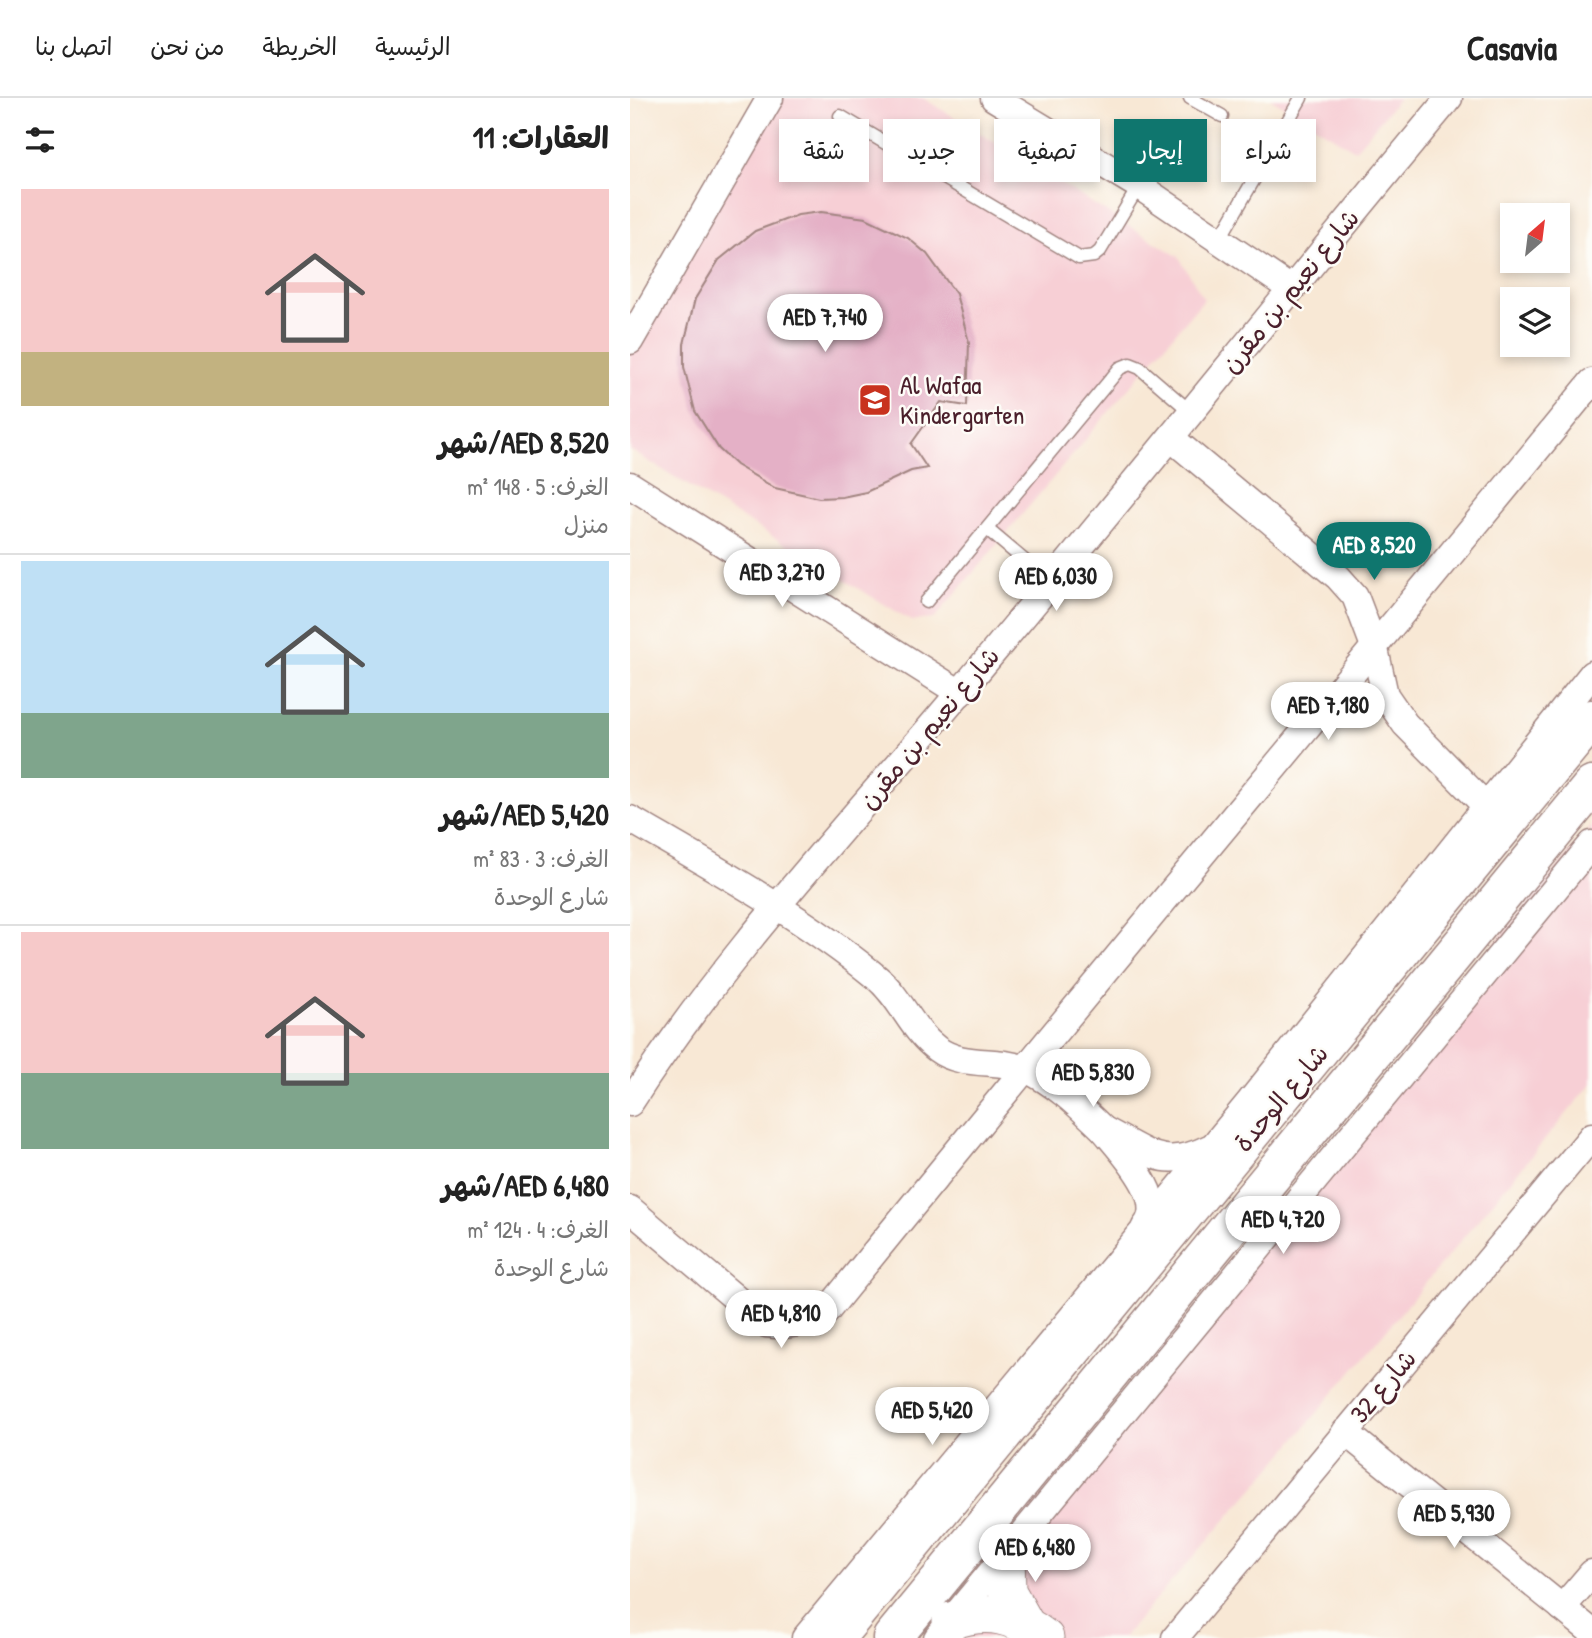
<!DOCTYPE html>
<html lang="ar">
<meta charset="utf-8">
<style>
body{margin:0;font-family:"Patrick Hand","Playpen Sans Arabic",sans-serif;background:#f6f6f6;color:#222;direction:rtl;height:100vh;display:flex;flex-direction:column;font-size:26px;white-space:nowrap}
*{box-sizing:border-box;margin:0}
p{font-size:23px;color:#767676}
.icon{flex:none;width:38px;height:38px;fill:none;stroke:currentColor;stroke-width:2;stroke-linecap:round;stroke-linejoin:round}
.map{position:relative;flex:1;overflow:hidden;direction:ltr}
.details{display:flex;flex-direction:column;background:#fff;width:630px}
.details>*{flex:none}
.guide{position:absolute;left:21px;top:21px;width:665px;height:63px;direction:rtl;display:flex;gap:14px}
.needle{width:46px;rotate:28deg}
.buttons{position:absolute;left:870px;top:105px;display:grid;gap:14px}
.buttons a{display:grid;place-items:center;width:70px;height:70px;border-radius:0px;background:#fff;box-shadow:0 4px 10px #0003;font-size:35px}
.price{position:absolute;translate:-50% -60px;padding:0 16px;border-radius:24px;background:#fff;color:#222;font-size:23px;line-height:46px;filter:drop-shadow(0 2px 4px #0008)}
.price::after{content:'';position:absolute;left:50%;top:42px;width:21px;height:16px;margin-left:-10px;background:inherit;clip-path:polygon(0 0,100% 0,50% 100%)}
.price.current{background:#0f766e;color:#fff}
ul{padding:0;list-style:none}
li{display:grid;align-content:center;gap:14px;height:371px;padding:0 21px}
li+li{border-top:2px solid #e0e0e0}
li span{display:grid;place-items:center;height:217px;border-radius:0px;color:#555}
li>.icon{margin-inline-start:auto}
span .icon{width:126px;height:126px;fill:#fffc;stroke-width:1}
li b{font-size:30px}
h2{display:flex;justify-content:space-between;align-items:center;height:84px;padding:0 21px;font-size:30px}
.pill{padding:0 24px;border-radius:0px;background:#fff;box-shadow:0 4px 10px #0003;font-size:24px;line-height:63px}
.pill.current{background:#0f766e;color:#fff}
header{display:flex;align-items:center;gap:42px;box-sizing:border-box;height:98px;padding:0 35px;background:#fff;border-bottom:2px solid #e0e0e0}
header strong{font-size:33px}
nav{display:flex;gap:38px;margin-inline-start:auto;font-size:24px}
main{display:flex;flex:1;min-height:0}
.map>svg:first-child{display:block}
</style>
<header>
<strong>Casavia</strong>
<nav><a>الرئيسية</a><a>الخريطة</a><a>من نحن</a><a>اتصل بنا</a></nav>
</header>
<main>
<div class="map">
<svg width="962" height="1540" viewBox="0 0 962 1540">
<rect width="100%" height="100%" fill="#fdfcf7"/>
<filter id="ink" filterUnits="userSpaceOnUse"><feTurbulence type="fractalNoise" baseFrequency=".0143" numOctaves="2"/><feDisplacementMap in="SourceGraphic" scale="14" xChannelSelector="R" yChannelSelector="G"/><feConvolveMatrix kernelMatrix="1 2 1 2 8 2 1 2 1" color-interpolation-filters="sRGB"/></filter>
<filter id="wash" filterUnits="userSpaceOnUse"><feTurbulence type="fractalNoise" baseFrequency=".00686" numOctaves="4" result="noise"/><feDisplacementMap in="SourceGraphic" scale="28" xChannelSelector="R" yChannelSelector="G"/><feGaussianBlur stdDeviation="1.57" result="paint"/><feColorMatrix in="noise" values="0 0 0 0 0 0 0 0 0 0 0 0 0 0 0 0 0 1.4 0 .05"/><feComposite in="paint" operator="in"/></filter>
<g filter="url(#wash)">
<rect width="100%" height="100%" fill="#f8e8d5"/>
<g fill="#f7cfd5">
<polygon points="152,0 293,0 549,159 574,201 304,521 282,523 0,352 0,252"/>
<polygon points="640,0 769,0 725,52"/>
<polygon points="962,727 962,985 948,1002 637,1375 492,1540 295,1540"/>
</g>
<g id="blocks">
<polygon fill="#e4b0c6" points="191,114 236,120 278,140 297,156 326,196 339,244 337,308 311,304 281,346 297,370 281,373 236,394 212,399 189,400 145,390 106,367 89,351 65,313 54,269 54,246 65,201 89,162 125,133 168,117"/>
</g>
</g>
<g filter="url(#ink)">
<use href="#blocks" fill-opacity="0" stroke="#a18480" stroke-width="2"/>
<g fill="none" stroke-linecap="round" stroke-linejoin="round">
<defs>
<g id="lane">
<polyline points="560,0 592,18"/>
<polyline points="210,18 449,160 464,158 470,153 509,88"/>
<polyline points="589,142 671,0"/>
<polyline points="357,431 421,485"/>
<polyline points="296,504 490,270 500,266 510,270 561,314"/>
</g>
<g id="street">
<polyline points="364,0 509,88 661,191"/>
<polyline points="0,243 140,0"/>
<polyline points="541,340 708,479 725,498 745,551 755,597 775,626 855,707"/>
<polyline points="0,387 330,595"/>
<path d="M0,721C84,770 170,817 246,879C271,899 281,932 307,951C332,970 368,960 395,971C426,985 450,1009 474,1032"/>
<polyline points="622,1001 962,576"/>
<path d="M0,1005C95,857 217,729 330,594C495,398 655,197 819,0"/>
<path d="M0,1111L136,1226C160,1229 176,1225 197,1213C449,901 709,595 962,284"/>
<path d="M515,1129C539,1102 491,1053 474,1032C518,1054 532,1073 579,1050"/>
<polyline points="462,1206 467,1189 622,1001 638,992"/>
<polyline points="715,1334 962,1534"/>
<polyline points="932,1510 962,1475"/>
<polyline points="175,1540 467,1189"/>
<polyline points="307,1540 962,746"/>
<polyline points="545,1540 962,1038"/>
</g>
<g id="secondary">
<polyline points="376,1456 377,1493 395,1525"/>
<path d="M321,1523C358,1510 384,1517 415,1540"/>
</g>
<g id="primary">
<polyline points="205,1540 962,621"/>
<polyline points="262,1540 962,688"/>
</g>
</defs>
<use href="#lane" stroke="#a18480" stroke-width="15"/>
<use href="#street" stroke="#a18480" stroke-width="29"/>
<use href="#secondary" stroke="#a18480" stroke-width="39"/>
<use href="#primary" stroke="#a18480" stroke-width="41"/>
<use href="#lane" stroke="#fff" stroke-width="12"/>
<use href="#street" stroke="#fff" stroke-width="26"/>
<use href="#secondary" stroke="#fff" stroke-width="37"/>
<use href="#primary" stroke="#fff" stroke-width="38"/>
</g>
</g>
<defs>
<symbol id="school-square" viewBox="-11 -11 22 22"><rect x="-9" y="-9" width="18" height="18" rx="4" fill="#c8321e" stroke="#fdfcf7"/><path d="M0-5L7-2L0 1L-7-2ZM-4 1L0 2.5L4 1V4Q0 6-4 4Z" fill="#fff"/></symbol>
</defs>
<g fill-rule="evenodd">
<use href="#school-square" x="226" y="283" width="38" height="38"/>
</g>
<g text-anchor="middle" stroke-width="5" stroke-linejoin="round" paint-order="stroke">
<g font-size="26" fill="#4a1f2b" stroke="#fdfcf7">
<text transform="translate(660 193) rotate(-51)" y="9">شارع نعيم بن مقرن</text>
<text transform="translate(299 630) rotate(-50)" y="9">شارع نعيم بن مقرن</text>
<text transform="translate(651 1000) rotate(-50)" y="9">شارع الوحدة</text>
<text transform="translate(753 1288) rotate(-50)" y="9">شارع 32</text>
</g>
<g font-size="26" fill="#4a1f2b" stroke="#fdfcf7" text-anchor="start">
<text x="270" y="296">Al Wafaa<tspan x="270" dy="30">Kindergarten</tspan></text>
</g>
</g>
</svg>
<div class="buttons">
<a><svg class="needle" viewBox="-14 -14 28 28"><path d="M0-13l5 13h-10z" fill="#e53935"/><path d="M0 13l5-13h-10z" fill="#767676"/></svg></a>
<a><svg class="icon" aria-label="layers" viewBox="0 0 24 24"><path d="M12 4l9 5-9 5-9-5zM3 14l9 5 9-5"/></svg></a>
</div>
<b class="price" style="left:195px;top:256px">AED 7,740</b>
<b class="price current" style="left:744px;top:484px">AED 8,520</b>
<b class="price" style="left:152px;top:511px">AED 3,270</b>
<b class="price" style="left:426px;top:515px">AED 6,030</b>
<b class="price" style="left:698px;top:644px">AED 7,180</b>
<b class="price" style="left:463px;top:1011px">AED 5,830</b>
<b class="price" style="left:653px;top:1158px">AED 4,720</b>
<b class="price" style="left:151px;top:1252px">AED 4,810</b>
<b class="price" style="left:302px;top:1349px">AED 5,420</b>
<b class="price" style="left:824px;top:1452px">AED 5,930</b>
<b class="price" style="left:405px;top:1486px">AED 6,480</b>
<div class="guide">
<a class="pill">شراء</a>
<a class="pill current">إيجار</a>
<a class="pill">تصفية</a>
<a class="pill">جديد</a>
<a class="pill">شقة</a>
</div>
</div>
<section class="details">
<h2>العقارات: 11<svg class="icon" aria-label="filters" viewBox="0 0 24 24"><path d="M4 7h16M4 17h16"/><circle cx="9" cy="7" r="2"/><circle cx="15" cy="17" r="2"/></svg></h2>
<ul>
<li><span style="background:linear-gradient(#f6c9c9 75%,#c2b280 0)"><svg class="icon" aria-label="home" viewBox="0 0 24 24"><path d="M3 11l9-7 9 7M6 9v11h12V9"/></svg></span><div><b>AED 8,520/شهر</b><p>الغرف: 5 · 148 m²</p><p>منزل</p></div></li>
<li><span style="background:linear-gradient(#bfe0f5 70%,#7fa58c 0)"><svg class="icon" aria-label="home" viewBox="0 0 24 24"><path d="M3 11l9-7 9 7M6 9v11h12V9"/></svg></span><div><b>AED 5,420/شهر</b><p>الغرف: 3 · 83 m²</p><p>شارع الوحدة</p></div></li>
<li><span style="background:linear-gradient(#f6c9c9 65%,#7fa58c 0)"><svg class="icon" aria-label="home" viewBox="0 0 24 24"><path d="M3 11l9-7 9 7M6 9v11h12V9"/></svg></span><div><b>AED 6,480/شهر</b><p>الغرف: 4 · 124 m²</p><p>شارع الوحدة</p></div></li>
</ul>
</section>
</main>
